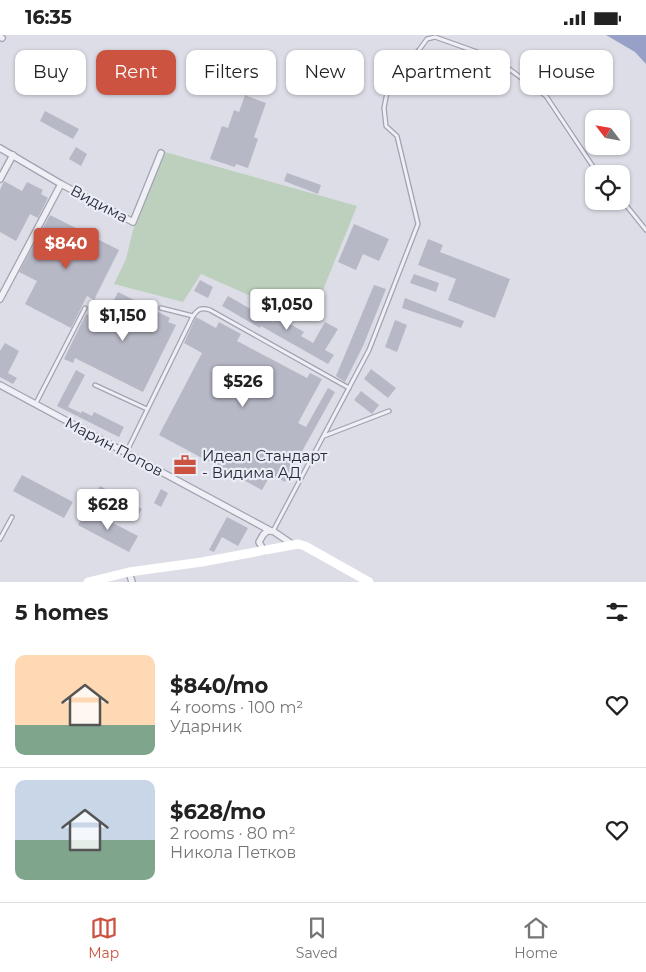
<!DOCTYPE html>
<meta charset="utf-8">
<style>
body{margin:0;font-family:Montserrat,sans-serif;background:#f6f6f6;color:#222;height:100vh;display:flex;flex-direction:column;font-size:19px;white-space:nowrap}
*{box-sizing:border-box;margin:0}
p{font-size:16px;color:#767676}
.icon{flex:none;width:28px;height:28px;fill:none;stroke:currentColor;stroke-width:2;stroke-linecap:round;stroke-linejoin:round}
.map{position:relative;height:547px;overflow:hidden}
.panel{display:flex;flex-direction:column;background:#fff;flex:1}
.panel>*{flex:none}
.top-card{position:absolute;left:15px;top:15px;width:616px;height:45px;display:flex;gap:10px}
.needle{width:32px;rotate:301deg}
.tools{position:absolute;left:585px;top:75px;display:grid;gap:10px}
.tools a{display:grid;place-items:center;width:45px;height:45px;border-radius:10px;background:#fff;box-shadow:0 1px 4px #0004;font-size:25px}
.price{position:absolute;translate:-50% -42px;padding:0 11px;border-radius:5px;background:#fff;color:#222;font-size:16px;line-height:32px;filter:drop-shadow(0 1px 2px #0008)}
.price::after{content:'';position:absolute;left:50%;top:30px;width:15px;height:11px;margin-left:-8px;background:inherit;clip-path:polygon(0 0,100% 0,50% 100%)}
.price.current{background:#cc5340;color:#fff}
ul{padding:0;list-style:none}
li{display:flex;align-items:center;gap:15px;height:125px;padding:0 15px}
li+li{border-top:1px solid #e0e0e0}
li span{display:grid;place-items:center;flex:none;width:140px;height:100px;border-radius:10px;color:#555}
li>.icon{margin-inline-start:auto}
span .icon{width:60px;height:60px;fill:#fffc;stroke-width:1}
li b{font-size:21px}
h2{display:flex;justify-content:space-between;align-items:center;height:60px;padding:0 15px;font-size:21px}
.tag{padding:0 18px;border-radius:10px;background:#fff;box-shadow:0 1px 4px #0004;font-size:18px;line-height:45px}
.tag.current{background:#cc5340;color:#fff}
.status{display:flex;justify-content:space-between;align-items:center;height:35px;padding:0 25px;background:#fff;direction:ltr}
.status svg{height:14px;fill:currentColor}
.tab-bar{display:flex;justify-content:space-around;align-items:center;height:70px;border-top:1px solid #e0e0e0;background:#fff;font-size:14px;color:#767676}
.tab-bar a{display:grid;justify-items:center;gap:2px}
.tab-bar .current{color:#cc5340}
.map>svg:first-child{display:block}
</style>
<div class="status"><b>16:35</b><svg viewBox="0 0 49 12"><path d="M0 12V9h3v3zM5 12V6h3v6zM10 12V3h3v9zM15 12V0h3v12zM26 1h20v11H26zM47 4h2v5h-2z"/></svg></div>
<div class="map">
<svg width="646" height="547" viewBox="0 0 646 547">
<rect width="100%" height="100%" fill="#dcdde6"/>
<polygon fill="#bdd0be" points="165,117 357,171 310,287 201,239 183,267 114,249 126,224 133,195"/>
<polygon fill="#97a0c7" points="606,0 646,0 646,29 635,17"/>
<g fill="#b7b8c6">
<polygon points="245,60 266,68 254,102 258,104 248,133 236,129 235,132 210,124 222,91 228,93 234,75 239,77"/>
<polygon points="45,76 79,94 73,104 40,86"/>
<polygon points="76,112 87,119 81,131 69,124"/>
<polygon points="287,138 321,150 318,159 284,146"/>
<polygon points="4,146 22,156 27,147 43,155 41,159 48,163 38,183 30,179 16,206 0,197 0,155"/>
<polygon points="50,180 119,215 94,265 87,261 71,293 25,269 37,246 19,237"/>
<polygon points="354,189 389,204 379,226 363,219 356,235 338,227"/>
<polygon points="428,204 443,210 440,217 510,244 495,283 448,265 456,244 418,230"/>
<polygon points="414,239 439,248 436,257 410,248"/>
<polygon points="200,245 213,252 208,263 194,256"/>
<polygon points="374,250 386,254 363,311 345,347 336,341"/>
<polygon points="118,257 170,283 168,287 176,290 143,357 75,323 73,328 64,324 86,279 103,288"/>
<polygon points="228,261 273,287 276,281 304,297 301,301 313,308 325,287 338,294 325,315 334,320 328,329 261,291 260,293 222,271"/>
<polygon points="405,263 464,286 461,293 402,273"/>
<polygon points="196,282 216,293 219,287 241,299 237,306 307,343 310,338 322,344 298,388 306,392 328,353 335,357 285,447 271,439 262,455 159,400 202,318 184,308"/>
<polygon points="395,285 407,290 397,317 385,312"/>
<polygon points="5,308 19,316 8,338 17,343 13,349 0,342 0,316"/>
<polygon points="371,334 396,353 388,363 364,344"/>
<polygon points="76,335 85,340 68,372 81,378 82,376 92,381 94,377 124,392 119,402 57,371"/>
<polygon points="361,356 379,370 372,379 354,365"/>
<polygon points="22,440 73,467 64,483 13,456"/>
<polygon points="100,451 142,474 137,482 96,458"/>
<polygon points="161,454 168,458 161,472 154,468"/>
<polygon points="86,474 138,501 129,517 78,490"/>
<polygon points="227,482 248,493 238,511 222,502 214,517 209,515"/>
</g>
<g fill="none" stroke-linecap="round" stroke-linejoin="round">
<defs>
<g id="lane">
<polyline points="621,164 646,195"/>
<polyline points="161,273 193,281"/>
<polyline points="95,350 147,374"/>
<polyline points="36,368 85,273"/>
<polyline points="324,401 389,376"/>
<path d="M126,418L193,281C198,274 201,272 210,275L349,353"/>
<polyline points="273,496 369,315 418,189 397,101 386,91 384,73 389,47 419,15 427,4 435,2 494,23 546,61 598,139"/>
<polyline points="0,504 12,482"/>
</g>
<g id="street">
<polyline points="0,2 2,3"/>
<polyline points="0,113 61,149 133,187 161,118"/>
<polyline points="0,144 13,120"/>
<polyline points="0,264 61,149"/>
<polyline points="0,350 271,496"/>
<polyline points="264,516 259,507 263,500 267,496 273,496 292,509"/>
<polyline points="129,537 132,547"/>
</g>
</defs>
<use href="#lane" stroke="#a2a3b0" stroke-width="5.5"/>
<use href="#street" stroke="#a2a3b0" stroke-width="8"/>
<use href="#lane" stroke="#efeff5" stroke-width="3"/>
<use href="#street" stroke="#efeff5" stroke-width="5.5"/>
<polyline stroke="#fff" stroke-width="9" points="88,547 129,537 202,527 298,509 305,511 369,547"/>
</g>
<defs>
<symbol id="office-bare" viewBox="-9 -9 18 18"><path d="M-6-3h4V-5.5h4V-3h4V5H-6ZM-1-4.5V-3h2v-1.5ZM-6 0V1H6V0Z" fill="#cc5340" stroke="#ebedf4" stroke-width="2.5" paint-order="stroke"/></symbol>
</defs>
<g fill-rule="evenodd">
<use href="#office-bare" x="169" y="414" width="32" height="32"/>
</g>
<g text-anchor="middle" stroke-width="4.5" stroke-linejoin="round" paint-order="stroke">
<g font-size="15" fill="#26283c" stroke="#ebedf4">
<text transform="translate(99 169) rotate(28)" y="5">Видима</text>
<text transform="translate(114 412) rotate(28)" y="5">Марин Попов</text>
</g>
<g font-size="15" fill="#26283c" stroke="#ebedf4" text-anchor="start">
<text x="202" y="426">Идеал Стандарт<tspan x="202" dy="17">- Видима АД</tspan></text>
</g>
</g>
</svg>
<div class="tools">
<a><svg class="needle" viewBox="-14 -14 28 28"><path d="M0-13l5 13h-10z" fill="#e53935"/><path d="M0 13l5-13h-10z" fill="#767676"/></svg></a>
<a><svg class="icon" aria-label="locate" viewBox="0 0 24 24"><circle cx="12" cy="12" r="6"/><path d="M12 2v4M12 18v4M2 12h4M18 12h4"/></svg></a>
</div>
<b class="price current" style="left:66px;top:235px">$840</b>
<b class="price" style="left:287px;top:296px">$1,050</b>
<b class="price" style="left:123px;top:307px">$1,150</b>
<b class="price" style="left:243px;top:373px">$526</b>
<b class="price" style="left:108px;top:496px">$628</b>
<div class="top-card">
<a class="tag">Buy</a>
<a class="tag current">Rent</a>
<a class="tag">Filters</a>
<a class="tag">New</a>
<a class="tag">Apartment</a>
<a class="tag">House</a>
</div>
</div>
<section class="panel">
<h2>5 homes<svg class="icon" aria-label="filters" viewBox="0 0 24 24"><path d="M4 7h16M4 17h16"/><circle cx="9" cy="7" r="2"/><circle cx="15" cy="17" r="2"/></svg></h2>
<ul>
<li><span style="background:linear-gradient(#ffd9b3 70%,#7fa58c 0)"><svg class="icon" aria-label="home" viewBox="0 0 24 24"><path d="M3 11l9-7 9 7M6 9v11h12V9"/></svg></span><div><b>$840/mo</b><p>4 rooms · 100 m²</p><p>Ударник</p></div><svg class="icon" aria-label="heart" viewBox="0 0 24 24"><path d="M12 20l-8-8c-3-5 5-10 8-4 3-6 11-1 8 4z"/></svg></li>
<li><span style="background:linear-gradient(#c9d6e8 60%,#7fa58c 0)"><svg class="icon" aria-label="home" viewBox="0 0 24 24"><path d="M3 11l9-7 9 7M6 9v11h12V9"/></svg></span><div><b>$628/mo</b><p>2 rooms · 80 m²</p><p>Никола Петков</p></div><svg class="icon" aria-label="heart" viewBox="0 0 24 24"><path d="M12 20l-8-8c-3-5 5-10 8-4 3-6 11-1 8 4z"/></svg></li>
</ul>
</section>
<nav class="tab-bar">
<a class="current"><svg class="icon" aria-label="map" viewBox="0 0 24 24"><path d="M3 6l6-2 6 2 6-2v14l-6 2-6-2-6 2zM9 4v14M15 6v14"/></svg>Map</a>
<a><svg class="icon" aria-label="saved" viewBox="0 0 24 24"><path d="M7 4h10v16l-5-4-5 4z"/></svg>Saved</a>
<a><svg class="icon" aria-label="home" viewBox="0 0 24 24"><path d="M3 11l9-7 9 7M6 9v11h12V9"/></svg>Home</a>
</nav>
